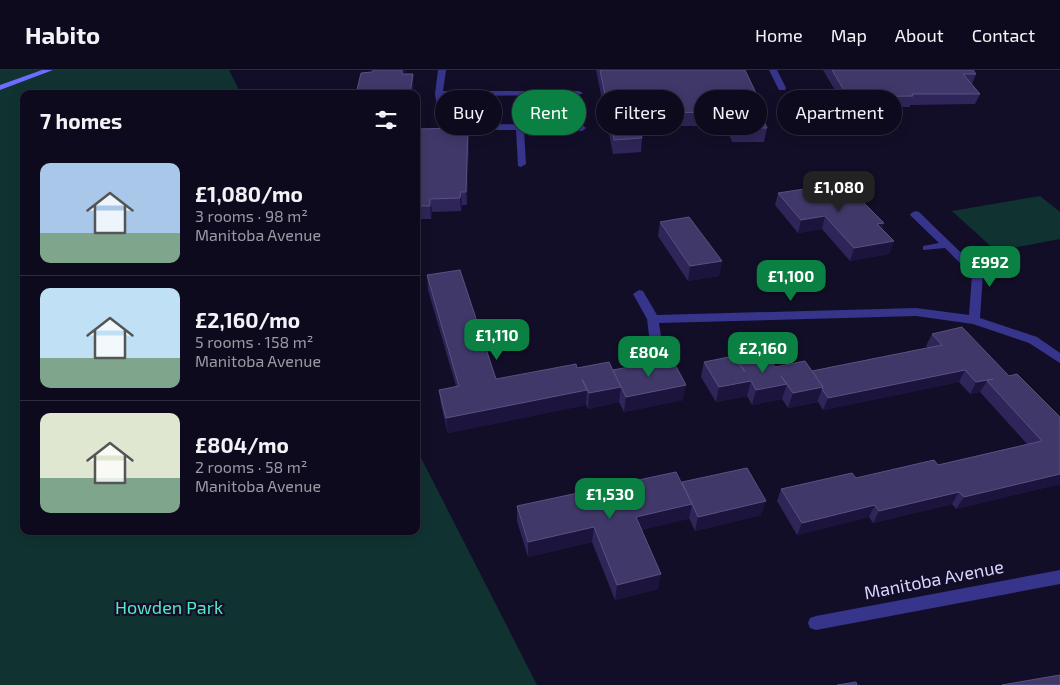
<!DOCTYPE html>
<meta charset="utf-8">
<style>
body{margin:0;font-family:"Exo 2",sans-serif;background:#171327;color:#f1f3f6;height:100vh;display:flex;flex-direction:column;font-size:19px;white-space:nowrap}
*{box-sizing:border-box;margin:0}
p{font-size:16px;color:#9b9aa4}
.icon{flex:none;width:28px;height:28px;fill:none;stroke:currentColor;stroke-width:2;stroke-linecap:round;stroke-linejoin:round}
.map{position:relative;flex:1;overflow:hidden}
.side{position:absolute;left:20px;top:20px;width:400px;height:445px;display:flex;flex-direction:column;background:#0e0a1e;border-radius:10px;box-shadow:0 2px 12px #0003,0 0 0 1px #2e2b3c}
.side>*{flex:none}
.top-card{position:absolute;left:435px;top:20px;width:475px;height:45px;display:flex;gap:10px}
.price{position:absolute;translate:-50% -42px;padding:0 11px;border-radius:10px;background:#0b8043;color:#fff;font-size:16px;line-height:32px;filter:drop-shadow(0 1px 2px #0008)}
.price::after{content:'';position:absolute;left:50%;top:30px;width:15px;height:11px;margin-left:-8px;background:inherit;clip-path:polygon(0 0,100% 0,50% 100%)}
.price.on{background:#222;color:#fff}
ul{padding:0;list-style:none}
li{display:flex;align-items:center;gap:15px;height:125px;padding:0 20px}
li+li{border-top:1px solid #2e2b3c}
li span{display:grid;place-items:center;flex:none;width:140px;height:100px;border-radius:10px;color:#555}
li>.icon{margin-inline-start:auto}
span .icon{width:60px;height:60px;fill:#fffc;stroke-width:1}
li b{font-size:21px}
h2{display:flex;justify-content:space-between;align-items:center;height:60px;padding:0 20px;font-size:21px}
.chip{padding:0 18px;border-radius:22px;background:#0e0a1e;box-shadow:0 2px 12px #0003,0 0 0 1px #2e2b3c;font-size:18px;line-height:45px}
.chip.on{background:#0b8043;color:#fff}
header{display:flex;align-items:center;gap:30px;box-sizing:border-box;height:70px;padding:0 25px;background:#0e0a1e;border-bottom:1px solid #2e2b3c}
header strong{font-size:24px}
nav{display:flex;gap:28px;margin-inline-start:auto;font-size:18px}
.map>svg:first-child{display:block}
</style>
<header>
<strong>Habito</strong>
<nav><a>Home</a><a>Map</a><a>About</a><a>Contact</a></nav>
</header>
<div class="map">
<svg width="1060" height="615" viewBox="0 0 1060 615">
<rect width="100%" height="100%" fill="#120e28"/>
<g fill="#103331">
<polygon points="0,0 229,0 241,24 24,24 24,461 416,461 416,378 537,615 0,615"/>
<polygon points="1040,126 1060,142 1060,169 996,181 952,141"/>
</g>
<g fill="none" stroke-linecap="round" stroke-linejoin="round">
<g fill="#37358b" fill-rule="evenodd">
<path d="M438,0H446L443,21H579L583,23L579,25L443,26L445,38L457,47L475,54L582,55L586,58L582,61L524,60L526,94L521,97L518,96L516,60C482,60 466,62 438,41L435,24Z"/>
<polygon points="769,0 777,0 786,18 785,20 779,20"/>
<polygon points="915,141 919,142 983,204 980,248 1037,267 1060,283 1060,293 1029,273 973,254 916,246 659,253 662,273 656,277 650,273 647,249 633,224 639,220 643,221 657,245 916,238 969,245 972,205 945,178 923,180 923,176 939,173 911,146 910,144"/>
<polygon points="1060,500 1060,514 816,560 810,558 808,553 810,548 816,546"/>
</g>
<polygon fill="#6d6cff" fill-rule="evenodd" points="42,0 53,0 0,20 0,15"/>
</g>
<g fill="#2f2558">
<polygon points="596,0 745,0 756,23 754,31 767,58 764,72 732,72 726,56 639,56 642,68 641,82 613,84"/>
<polygon points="823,0 973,0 976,4 972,14 980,24 975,34 910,35 910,37 845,37"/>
<polygon points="468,58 469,71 467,135 462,135 461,141 432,142 431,149 416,149 416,59"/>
<polygon points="778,123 884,153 882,159 894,171 889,184 850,191 822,159 798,163 775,135"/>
<polygon points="660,152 722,191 719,206 688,211 658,166"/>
<polygon points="427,205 496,309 577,298 613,300 683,330 624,342 619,332 588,339 586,334 586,335 448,363 441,335 439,320 456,316 428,220"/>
<polygon points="932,264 1009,306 1060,347 1060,414 956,439 952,434 873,453 869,447 797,465 777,431 781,419 856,408 938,395 1027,374 980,322 970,324 959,312 823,340 818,332 788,338 782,329 752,335 747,326 716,332 701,307 704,292 775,297 812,301 928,278 926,276"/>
<polygon points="682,413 761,445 695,461 689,448 641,460 658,519 615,530 592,472 528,487 517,451 517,436"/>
</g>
<g fill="#1c143d">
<polygon points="402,0 406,0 406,1 403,16 402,4"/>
<polygon points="413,4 414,16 413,24 410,24"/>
<polygon points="468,58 469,71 467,135 466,122"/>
<polygon points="461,122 462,135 461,141 460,128"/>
<polygon points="430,129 432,142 431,149 430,136"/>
<polygon points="825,146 822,159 798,163 801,150"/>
<polygon points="884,153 880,166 877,154"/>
<polygon points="894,171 889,184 850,191 854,178"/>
<polygon points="722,191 719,206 688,211 690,196"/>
<polygon points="965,300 959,312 823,340 828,328"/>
<polygon points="993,309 987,311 980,322 970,324 976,312"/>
<polygon points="751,311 747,326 716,332 719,317"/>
<polygon points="787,314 782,329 752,335 756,320"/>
<polygon points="686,315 683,330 624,342 626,327"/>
<polygon points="621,317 619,332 588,339 589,323"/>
<polygon points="823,317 817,332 788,338 793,323"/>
<polygon points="587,320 586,335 448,363 446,348"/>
<polygon points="1060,404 1060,414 956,439 964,427"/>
<polygon points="959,422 952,434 873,453 879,441"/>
<polygon points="766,431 761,445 695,461 698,447"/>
<polygon points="692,434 689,449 633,462 636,447"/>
<polygon points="875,435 869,447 797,465 802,453"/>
<polygon points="594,457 592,472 528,487 528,472"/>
<polygon points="661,504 658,519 615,530 617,515"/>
</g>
<g fill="#41386a" stroke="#595181">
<polygon points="373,0 402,0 402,4 413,4 410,24 356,24 361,3 372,2"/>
<polygon points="600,0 745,0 756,23 750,23 767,58 735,58 729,42 636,43 642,68 614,70"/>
<polygon points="832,0 973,0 976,4 963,4 980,24 912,24 913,26 848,27"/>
<polygon points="468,58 466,122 461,122 460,128 430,129 430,136 416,136 416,59"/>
<polygon points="844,113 884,153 877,154 894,171 854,178 825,146 801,150 778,123"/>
<polygon points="689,147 722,191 690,196 660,152"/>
<polygon points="460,200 496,309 576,294 577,298 609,292 621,317 589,323 582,309 587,320 446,348 439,320 459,316 427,205"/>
<polygon points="962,257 1009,306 1017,304 1060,347 1060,404 964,427 959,422 879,441 875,435 802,453 781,419 852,403 856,408 934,390 938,395 1042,371 987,311 993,309 976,312 965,300 828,328 822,319 823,317 812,301 942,275 932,264"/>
<polygon points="734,286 745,302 740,294 770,289 775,297 805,291 823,317 793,323 781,306 787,314 756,320 751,311 719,317 704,292"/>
<polygon points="672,289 686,315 626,327 613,300"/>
<polygon points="747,398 766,431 698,447 682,412"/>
<polygon points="676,402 692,434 636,447 661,504 617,515 594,457 528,472 517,436"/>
<polygon points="1060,605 1060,615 1002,615"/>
<polygon points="856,612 857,615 837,615"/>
</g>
<g text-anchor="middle" stroke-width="4.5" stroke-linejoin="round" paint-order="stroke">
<g font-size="18" fill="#d9d5ff" stroke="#120e28">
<text transform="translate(934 510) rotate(-11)" y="6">Manitoba Avenue</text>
</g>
<g font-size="18" fill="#57e9c2" stroke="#120e28">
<text x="169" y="544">Howden Park</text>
</g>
</g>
</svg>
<b class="price on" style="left:839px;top:143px">£1,080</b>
<b class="price" style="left:990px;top:218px">£992</b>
<b class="price" style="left:791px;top:232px">£1,100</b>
<b class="price" style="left:497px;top:291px">£1,110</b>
<b class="price" style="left:763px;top:304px">£2,160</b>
<b class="price" style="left:649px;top:308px">£804</b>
<b class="price" style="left:610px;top:450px">£1,530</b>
<div class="top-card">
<a class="chip">Buy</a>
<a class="chip on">Rent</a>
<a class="chip">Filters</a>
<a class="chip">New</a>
<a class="chip">Apartment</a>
</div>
<section class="side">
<h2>7 homes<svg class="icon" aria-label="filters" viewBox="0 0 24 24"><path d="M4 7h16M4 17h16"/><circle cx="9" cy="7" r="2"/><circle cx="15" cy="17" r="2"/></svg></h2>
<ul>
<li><span style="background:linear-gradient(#a9c7e8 70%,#7fa58c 0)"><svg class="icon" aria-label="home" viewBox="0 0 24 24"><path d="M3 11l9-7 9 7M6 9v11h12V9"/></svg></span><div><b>£1,080/mo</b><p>3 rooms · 98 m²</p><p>Manitoba Avenue</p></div></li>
<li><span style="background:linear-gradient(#bfe0f5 70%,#7fa58c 0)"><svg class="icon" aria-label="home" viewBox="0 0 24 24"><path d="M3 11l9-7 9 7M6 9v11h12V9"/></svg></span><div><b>£2,160/mo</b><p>5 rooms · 158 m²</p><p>Manitoba Avenue</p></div></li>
<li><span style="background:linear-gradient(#dfe7d0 65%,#7fa58c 0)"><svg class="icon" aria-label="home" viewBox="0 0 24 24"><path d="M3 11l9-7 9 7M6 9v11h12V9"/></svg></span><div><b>£804/mo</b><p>2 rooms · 58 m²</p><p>Manitoba Avenue</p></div></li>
</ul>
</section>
</div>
